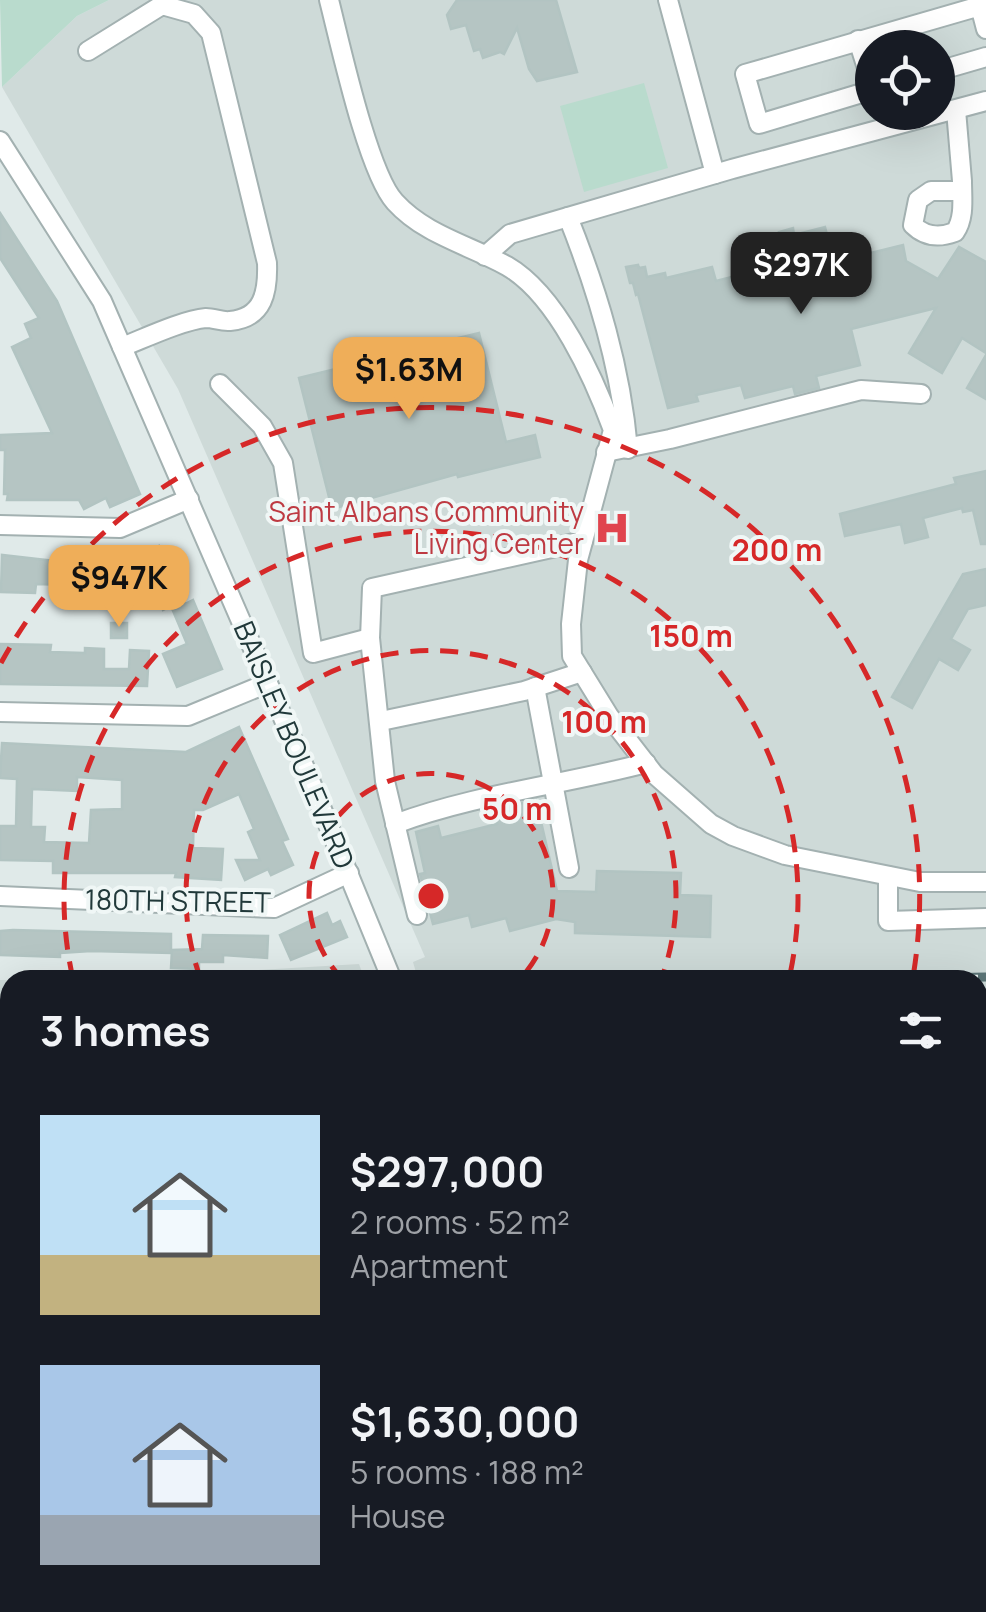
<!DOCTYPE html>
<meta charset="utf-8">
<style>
body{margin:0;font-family:Manrope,sans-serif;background:#20242c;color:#f1f3f6;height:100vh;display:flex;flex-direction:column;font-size:38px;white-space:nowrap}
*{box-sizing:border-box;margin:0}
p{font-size:32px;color:#9ea1a6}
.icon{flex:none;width:55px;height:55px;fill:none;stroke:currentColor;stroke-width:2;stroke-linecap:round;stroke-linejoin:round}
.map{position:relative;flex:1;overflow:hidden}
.panel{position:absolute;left:0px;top:970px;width:988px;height:642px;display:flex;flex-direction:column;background:#171b24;border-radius:30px 30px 0 0;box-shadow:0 10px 40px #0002}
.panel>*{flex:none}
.buttons{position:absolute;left:855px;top:30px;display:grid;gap:20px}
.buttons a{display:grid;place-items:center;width:100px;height:100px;border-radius:50%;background:#171b24;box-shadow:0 10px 40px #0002;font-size:50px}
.price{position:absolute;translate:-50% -85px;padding:0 22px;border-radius:20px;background:#efae59;color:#111;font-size:32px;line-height:65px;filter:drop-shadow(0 2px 5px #0008)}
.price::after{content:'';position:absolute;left:50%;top:60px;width:30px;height:22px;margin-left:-15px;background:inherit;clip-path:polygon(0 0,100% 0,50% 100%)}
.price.on{background:#222;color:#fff}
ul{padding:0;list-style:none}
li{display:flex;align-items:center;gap:30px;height:250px;padding:0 40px}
li span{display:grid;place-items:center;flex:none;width:280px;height:200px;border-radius:0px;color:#555}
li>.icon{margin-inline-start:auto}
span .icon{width:120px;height:120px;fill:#fffc;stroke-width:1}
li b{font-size:42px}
h2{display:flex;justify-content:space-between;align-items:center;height:120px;padding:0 40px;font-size:42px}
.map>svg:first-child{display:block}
</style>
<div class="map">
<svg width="986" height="1612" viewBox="0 0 986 1612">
<rect width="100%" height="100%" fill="#e0eae9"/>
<g fill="#cedad8" fill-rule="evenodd">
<path d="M109,0H986V1030L978,1031V980H418L413,962L425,957L178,389L2,87L77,16ZM872,48H938V112H872Z"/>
<polygon points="359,964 365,980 50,980 94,980"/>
<rect x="0" y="980" width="10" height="47"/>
<polygon points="978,1083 986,1083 986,1345 978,1359"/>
<polygon points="986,1412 986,1562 983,1567 986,1569 986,1612 867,1612 873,1603 978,1602 978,1426"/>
<polygon points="447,1602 836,1603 832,1612 447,1612"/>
</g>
<g fill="#b9dbcd">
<polygon points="0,0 109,0 77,16 2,87"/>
<polygon points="644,83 668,168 584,192 560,106"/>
</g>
<g fill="#b5c5c3" stroke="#b2c4c2" stroke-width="2.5" fill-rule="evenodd">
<polygon points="457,0 556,0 577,72 537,81 529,69 517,28 504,54 500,52 483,58 480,49 474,51 466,25 451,29 447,15"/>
<polygon points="0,213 57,301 140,494 110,507 106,498 84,509 79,500 7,500 8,494 4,494 5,450 0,450 0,435 52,433 12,347 31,338 25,324 39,318 0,258"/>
<polygon points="825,227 834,262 903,245 906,261 938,279 959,247 986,262 986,353 962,338 942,373 909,353 936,308 851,329 860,365 816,376 819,388 795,394 793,386 745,398 741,385 696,395 698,401 668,408 638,294 636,295 633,283 630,283 626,267 638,265 639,268 645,267 647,277 665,273 666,278 712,267 716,281 787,263 779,232 793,228 794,235"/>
<polygon points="479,333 506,442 535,435 540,457 458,477 457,474 332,509 299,378 364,362 365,368 426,353 425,346"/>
<polygon points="986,355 986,399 967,388"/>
<polygon points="986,471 986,544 981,544 973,510 963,512 962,508 923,518 928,537 905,543 901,524 845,536 840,514 956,484 954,478"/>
<polygon points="159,546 185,604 193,600 222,669 177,687 163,654 187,644 171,606 163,610 155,590 160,588 36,584 35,593 1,592 2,555 55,561 105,559 104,569 146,568 142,558"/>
<polygon points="986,569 986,605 968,609 951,639 970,650 958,670 939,659 912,708 892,697 963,574"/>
<rect x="111" y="623" width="16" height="15"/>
<polygon points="0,644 51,645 50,652 85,653 85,648 104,649 104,669 129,669 130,650 149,651 147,686 0,684"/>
<path d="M239,727L288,839L282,841L293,865L271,875L268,869L245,880L236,860H260L248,832L254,829L239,794L203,810H194L193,848L223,849L221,880L175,877L176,873H53V861L0,860V826H16L17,779L0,778L2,743L186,752ZM77,777L122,780V809L91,810L89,843L44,842L45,827H31L32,789L77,791Z"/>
<polygon points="536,800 557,891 596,892 597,871 681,873 680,895 711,896 710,937 575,933 575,922 556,919 510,931 506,918 472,927 469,915 433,924 420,874 425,873 416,832 438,826 441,838 497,824 493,809"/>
<polygon points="327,913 332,925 340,921 347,937 291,960 280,935"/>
<polygon points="13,930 171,934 171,953 91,951 60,953 60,957 0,955 0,931"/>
<polygon points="203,935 268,936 267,958 223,955 223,962 199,962 199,969 171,968 172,950 202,949"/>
</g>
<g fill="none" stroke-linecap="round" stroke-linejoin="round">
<defs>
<g id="minor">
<path d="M329,0C340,43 368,173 395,202C425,235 469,245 507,266C557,295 594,378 613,430L578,560L571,624L572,656L609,716L654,774L711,824L733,836L785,855L920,882H986"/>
<polyline points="668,0 715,174"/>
<polyline points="858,40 872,84"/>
<path d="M88,51L162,5L194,14L211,33L267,263C268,291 264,318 230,321C222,322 214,318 206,318C183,320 145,338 122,347"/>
<polyline points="938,71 986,57"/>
<polyline points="872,90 759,124 745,74 980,6 986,29"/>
<path d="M956,110L962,181C962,198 965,218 955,232C939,238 925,237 913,225L918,200L931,191H962"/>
<polyline points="0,141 102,301 307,773 392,980"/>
<path d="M568,217C598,292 621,368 628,449"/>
<polyline points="485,256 510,234 732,169 986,101"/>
<polyline points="220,384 262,426 283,463 313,653 370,638 385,781 417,915"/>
<polyline points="606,452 670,439 861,390 921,394"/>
<polyline points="0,525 120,528 189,499"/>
<polyline points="370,638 372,588 583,541"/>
<polyline points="535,687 569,868"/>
<polyline points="0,712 188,716 268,683"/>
<polyline points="381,721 524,691 582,672"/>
<path d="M395,824C476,794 562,785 646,763"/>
<polyline points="888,876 888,921 986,918"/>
<polyline points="0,896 274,908 349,873"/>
<polyline points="0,1071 10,1071"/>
<polyline points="0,1235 10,1238"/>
<polyline points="456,1602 456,1612"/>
<polyline points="645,1612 645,1602"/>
</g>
<g id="major">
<polyline points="978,1390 986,1375"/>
<polyline points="0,1430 10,1433"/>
<polyline points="677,1602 715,1612"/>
<polyline points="850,1612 855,1602"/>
</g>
</defs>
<use href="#minor" stroke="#a3b1b1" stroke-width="22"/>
<use href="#major" stroke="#bcc4c4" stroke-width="28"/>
<use href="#minor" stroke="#fff" stroke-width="18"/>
<use href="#major" stroke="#659b9f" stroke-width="22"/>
<defs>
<g id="rail">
<polyline points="843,980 986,977"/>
<polyline points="978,1004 986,1003"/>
<polyline points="0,1008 10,1008"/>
</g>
</defs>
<use href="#rail" stroke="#5b7476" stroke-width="9"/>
<use href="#rail" stroke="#f0f7f6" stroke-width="5" stroke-dasharray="15" stroke-linecap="butt"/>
</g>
<g fill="none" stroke="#d62828" stroke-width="5" stroke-dasharray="18 12">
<path d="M343 980A122 122 0 1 1 519 980"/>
<path d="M201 980A245 245 0 1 1 661 980"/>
<path d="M73 979A367 367 0 1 1 789 979"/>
<path d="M1 663A489 489 0 0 1 913 977"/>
</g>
<defs>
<symbol id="hospital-bare" viewBox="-9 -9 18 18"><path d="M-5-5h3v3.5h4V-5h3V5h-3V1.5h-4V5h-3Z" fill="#e0444e" stroke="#f0f7f6" stroke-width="2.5" paint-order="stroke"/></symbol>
</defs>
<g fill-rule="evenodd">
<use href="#hospital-bare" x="587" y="503" width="50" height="50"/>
</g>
<g text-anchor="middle" stroke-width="8" stroke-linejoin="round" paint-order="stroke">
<g font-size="28" fill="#be3a42" stroke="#f0f7f6" text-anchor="end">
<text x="584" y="522">Saint Albans Community<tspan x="584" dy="32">Living Center</tspan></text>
</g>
<g font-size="28" fill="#21393a" stroke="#f0f7f6">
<text transform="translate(294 745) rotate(67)" y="10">BAISLEY BOULEVARD</text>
<text transform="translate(178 901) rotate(1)" y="10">180TH STREET</text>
</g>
</g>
<circle cx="431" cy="896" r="15" fill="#d62828" stroke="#f0f7f6" stroke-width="5"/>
<g font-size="30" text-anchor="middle" font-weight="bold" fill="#d62828" stroke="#f0f7f6" stroke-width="8" stroke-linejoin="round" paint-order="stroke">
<text x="777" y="561">200 m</text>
<text x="691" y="647">150 m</text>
<text x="604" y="733">100 m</text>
<text x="517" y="820">50 m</text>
</g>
</svg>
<div class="buttons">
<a><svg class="icon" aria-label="locate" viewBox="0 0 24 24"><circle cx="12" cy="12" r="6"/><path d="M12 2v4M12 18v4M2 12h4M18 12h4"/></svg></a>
</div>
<b class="price on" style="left:801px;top:317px">$297K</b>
<b class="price" style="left:409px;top:422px">$1.63M</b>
<b class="price" style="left:119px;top:630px">$947K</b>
<section class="panel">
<h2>3 homes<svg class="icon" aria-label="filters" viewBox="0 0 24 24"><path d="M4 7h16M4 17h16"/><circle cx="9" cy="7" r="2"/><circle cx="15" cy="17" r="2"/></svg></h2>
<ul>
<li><span style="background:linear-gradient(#bfe0f5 70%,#c2b280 0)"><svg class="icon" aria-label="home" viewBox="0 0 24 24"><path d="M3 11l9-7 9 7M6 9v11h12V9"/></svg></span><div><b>$297,000</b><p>2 rooms · 52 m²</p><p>Apartment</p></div></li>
<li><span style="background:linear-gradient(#a9c7e8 75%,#9aa5b1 0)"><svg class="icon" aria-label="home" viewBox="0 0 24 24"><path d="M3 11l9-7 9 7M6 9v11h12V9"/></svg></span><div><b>$1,630,000</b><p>5 rooms · 188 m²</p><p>House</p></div></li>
</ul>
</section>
</div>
